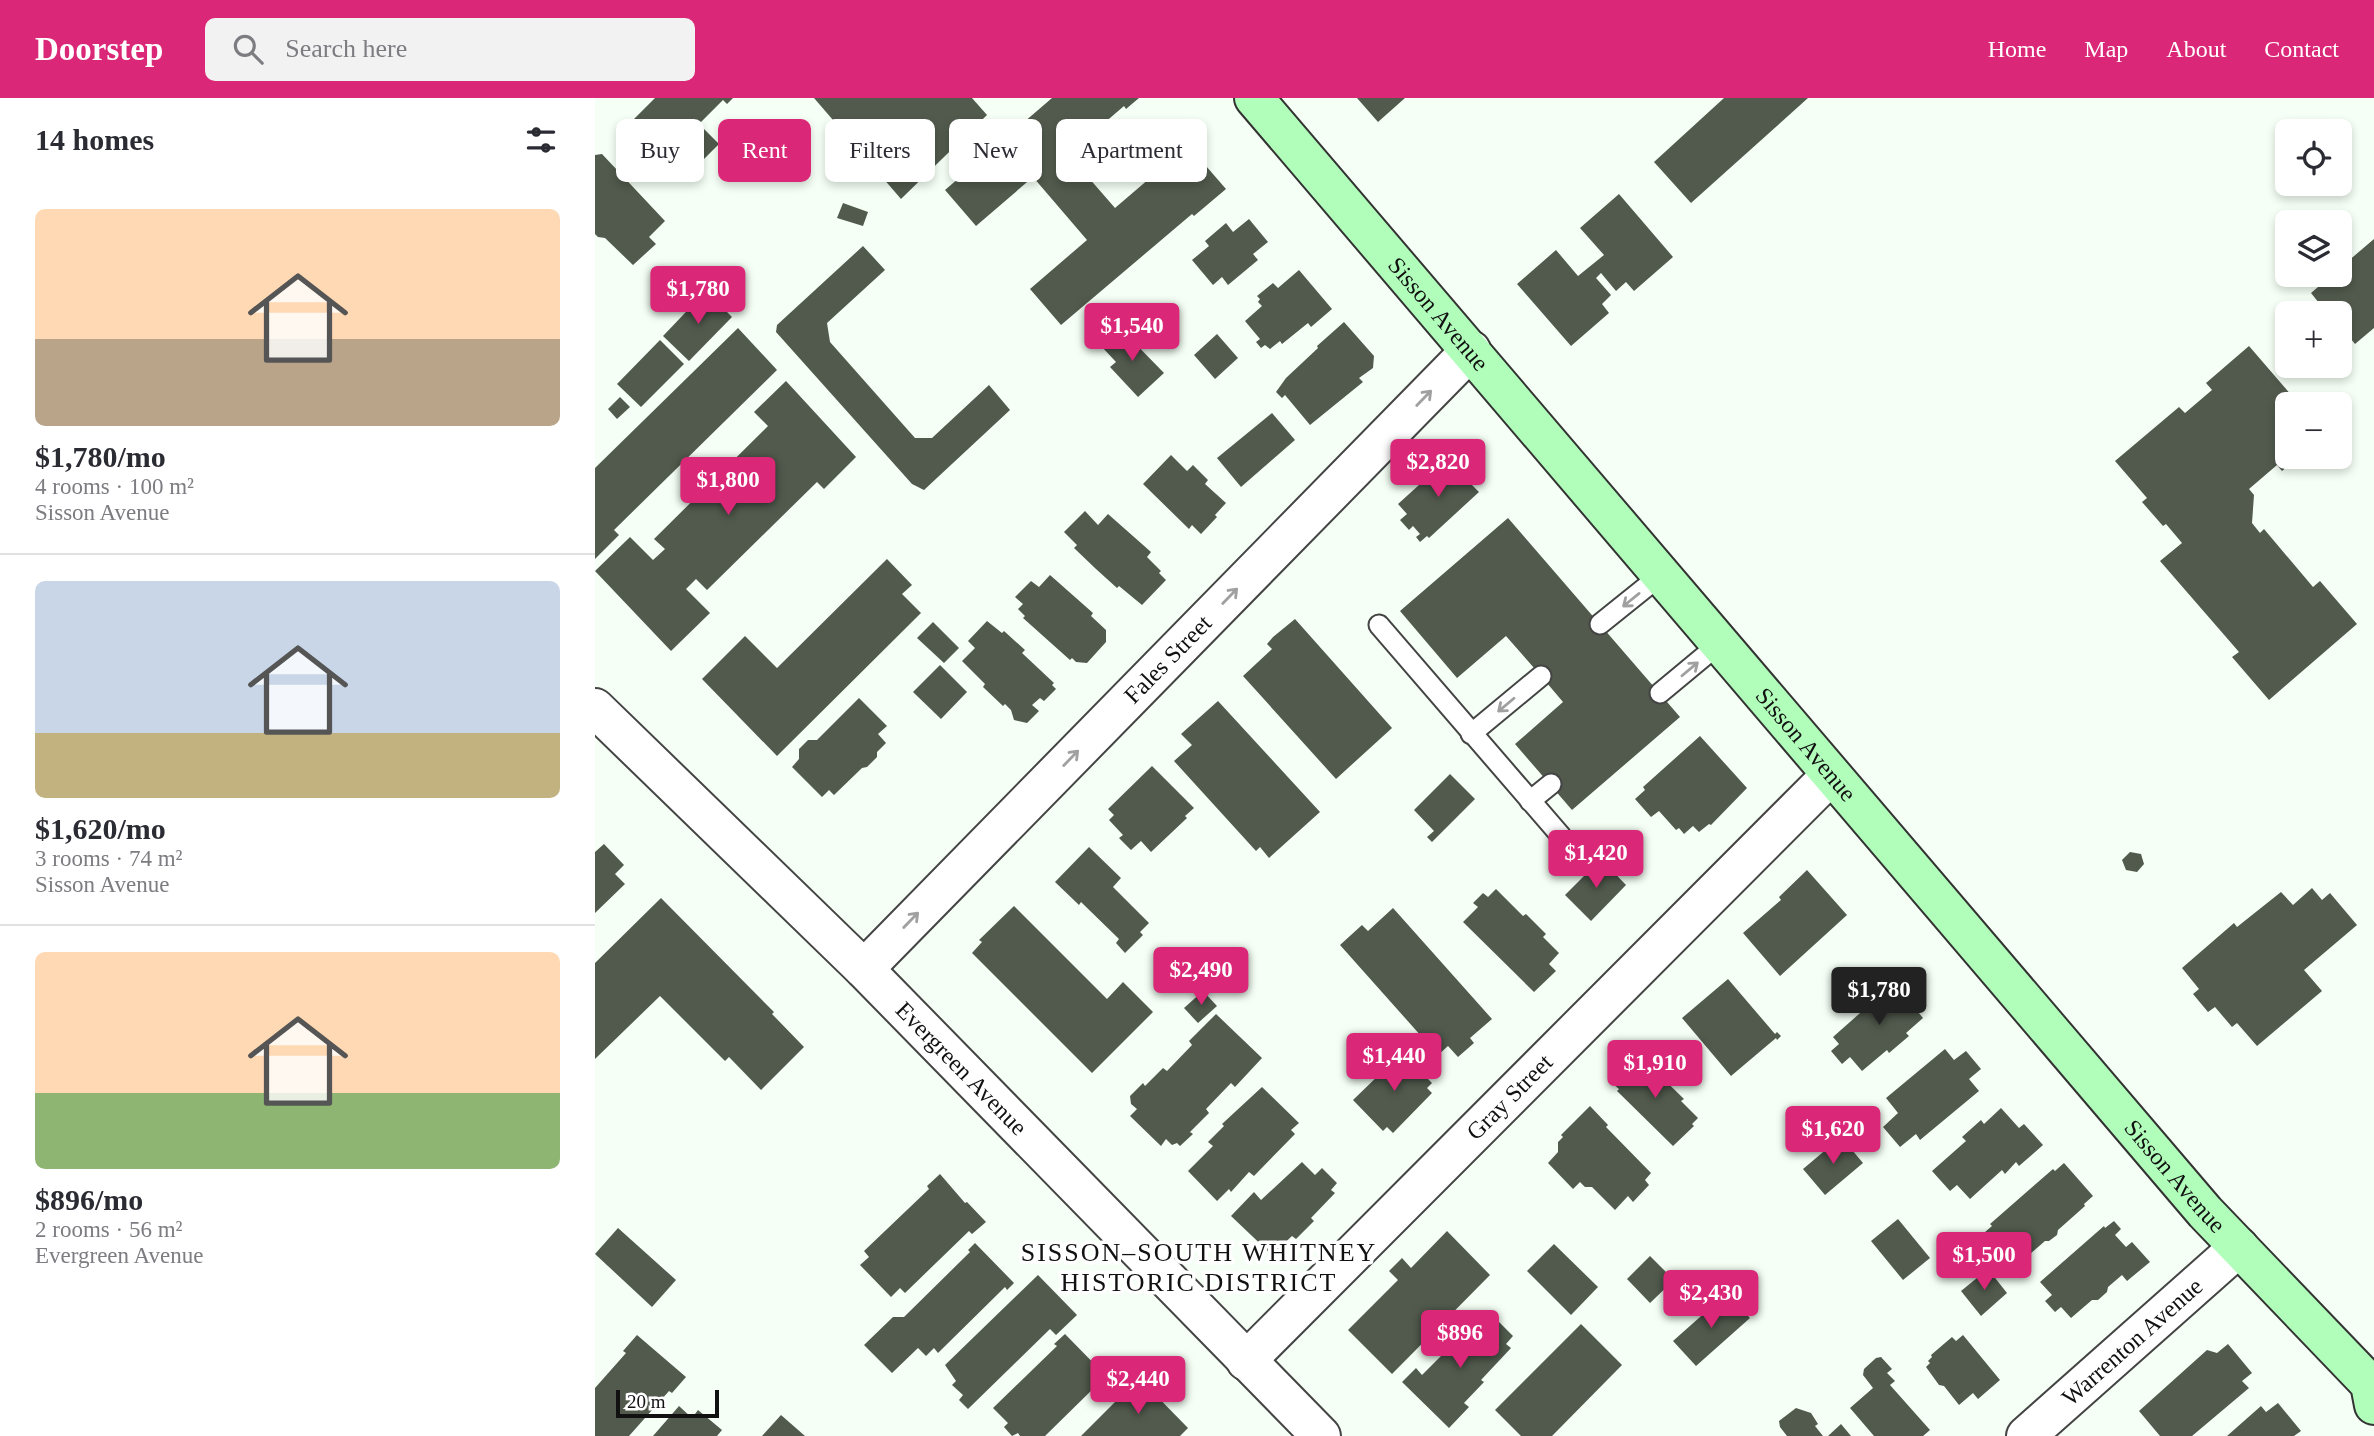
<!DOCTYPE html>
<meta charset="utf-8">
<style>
body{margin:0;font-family:Georgia,serif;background:#f2f2f3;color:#2b2b33;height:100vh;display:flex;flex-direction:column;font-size:26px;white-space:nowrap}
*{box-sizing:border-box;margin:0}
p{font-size:23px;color:#7c7c81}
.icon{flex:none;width:38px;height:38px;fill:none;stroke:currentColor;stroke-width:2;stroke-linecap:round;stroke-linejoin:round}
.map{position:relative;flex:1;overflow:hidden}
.side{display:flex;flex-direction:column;background:#fff;width:595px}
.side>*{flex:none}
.top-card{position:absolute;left:21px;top:21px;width:665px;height:63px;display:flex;gap:14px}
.buttons{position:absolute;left:1680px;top:21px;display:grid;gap:14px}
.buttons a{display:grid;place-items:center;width:77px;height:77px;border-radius:10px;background:#fff;box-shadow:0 4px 10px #0003;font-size:35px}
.scale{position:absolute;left:21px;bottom:18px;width:103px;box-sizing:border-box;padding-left:7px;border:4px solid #111;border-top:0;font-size:19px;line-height:24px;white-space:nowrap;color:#111;-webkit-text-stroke:5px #fff;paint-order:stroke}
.price{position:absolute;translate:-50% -60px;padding:0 16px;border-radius:7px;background:#db2777;color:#fff;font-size:23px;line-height:46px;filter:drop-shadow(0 2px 4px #0008)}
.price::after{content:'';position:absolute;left:50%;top:42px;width:21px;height:16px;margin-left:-10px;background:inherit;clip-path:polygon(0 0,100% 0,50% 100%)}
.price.on{background:#222;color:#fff}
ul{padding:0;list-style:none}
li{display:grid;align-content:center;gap:14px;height:371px;padding:0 35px}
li+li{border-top:2px solid #e1e1e2}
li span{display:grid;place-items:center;height:217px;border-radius:10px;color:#555}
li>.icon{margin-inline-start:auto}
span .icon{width:126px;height:126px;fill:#fffc;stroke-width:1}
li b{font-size:30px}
h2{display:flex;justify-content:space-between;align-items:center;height:84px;padding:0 35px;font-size:30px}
.pill{padding:0 24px;border-radius:10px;background:#fff;box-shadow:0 4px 10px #0003;font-size:24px;line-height:63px}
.pill.on{background:#db2777;color:#fff}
header{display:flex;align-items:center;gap:42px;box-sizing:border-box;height:98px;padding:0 35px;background:#db2777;color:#fff}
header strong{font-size:33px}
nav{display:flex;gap:38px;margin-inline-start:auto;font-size:24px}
.search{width:490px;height:63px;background:#f2f2f3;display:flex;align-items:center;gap:18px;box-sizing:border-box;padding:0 24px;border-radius:10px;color:#7c7c81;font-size:26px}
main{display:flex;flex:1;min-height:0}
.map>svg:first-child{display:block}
</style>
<header>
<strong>Doorstep</strong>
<div class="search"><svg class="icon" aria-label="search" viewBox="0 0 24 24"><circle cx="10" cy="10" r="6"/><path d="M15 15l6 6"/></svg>Search here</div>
<nav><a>Home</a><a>Map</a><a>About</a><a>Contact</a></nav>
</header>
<main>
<section class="side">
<h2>14 homes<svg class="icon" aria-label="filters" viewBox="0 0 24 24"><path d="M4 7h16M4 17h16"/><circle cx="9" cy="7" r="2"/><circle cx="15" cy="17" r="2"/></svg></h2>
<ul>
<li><span style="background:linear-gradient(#ffd9b3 60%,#b9a48a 0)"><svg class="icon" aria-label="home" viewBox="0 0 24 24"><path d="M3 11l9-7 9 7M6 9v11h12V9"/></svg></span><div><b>$1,780/mo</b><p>4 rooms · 100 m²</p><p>Sisson Avenue</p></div></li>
<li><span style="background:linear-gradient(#c9d6e8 70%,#c2b280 0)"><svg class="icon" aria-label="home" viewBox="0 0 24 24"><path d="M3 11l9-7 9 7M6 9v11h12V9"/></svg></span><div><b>$1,620/mo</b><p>3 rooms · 74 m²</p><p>Sisson Avenue</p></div></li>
<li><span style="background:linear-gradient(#ffd9b3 65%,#8fb573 0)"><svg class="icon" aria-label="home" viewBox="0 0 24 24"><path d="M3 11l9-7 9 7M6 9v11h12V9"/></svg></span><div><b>$896/mo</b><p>2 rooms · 56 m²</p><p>Evergreen Avenue</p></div></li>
</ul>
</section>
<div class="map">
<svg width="1779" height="1338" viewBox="0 0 1779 1338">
<rect width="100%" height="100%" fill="#f5fff5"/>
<g fill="#515a4d">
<polygon points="60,0 138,0 132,6 128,2 104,26 124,46 91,79 36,24"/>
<polygon points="219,0 377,0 392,17 306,101"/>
<polygon points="457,0 544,0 531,11 529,8 473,56 520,110 576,62 574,59 591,45 631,91 599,118 597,116 466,227 435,191 492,142 438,79 381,128 350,92"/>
<polygon points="762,0 810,0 783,24"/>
<polygon points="1129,0 1213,0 1096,105 1059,64"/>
<polygon points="7,56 70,123 54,139 61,146 38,167 10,140 3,139 0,136 0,57"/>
<polygon points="1024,96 1078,159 1039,193 1031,184 1021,193 1006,175 1001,180 1016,197 1007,206 1014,215 976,248 922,186 961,152 983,178 1009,157 985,130"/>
<polygon points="248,105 273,114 268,128 242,120"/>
<polygon points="654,121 673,144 658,156 663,162 633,187 627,179 618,187 597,162 614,148 610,143 631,125 638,134"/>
<polygon points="1779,141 1779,230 1760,246 1747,230 1745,232 1745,215 1721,215 1728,210 1716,195 1737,177 1745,177 1745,170"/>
<polygon points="268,148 290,172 232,225 235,244 320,340 337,340 394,287 415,312 329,392 317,386 181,234 182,227"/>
<polygon points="704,172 737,211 716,229 713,225 687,246 685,243 675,251 670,247 666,250 661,244 665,241 650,223 667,208 663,204 665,201 662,198 678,185 683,190"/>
<polygon points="111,193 137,219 94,263 68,238"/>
<polygon points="749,224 779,258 778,270 764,280 768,284 715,327 690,297 687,300 681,294 691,280 723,250 722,248"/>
<polygon points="143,230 182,272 19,432 24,437 0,461 0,370"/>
<polygon points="526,231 569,275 543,299 515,269 521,264 507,249"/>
<polygon points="622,236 643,260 620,281 599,257"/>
<polygon points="65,242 89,266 46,309 22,286"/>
<polygon points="1654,248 1704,306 1692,306 1692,359 1704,359 1687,373 1682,367 1654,391 1659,397 1657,425 1665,435 1669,431 1718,489 1725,483 1762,526 1674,602 1637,559 1644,554 1565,463 1587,445 1571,426 1568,428 1547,404 1552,400 1520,363 1584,309 1590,315 1617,292 1611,285"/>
<polygon points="191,283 261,359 229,391 222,384 112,492 101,481 91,491 115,515 76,553 0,473 35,439 58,462 70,451 59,441 173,328 159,314"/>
<polygon points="25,299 35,309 22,321 13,311"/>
<polygon points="677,315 700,342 646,389 622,360"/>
<polygon points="576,357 592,373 598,367 613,382 610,386 631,405 620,417 622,419 606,436 597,427 594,431 548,386"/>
<polygon points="856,358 880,385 877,387 884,394 834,440 832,438 825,444 821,439 825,436 818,428 814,432 805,422 812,416 803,406"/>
<polygon points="490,413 503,427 513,416 556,454 552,459 566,473 564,475 571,482 547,507 524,488 522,490 501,471 479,450 482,447 469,434"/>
<polygon points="913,420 1085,619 977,712 920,646 968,604 946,578 911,538 862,580 805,513"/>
<polygon points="292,461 317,487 307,496 326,515 182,658 107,581 150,538 182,570"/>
<polygon points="455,477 498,515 496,518 511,532 511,544 492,565 481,564 477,560 475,562 428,520 430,518 423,511 428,506 420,499 436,483 444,489"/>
<polygon points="700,521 797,630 741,681 648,578 677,551 672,546 678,539"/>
<polygon points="392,523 407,535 409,533 430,552 427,555 459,585 457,587 461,591 449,603 445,600 437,607 444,613 432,625 419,622 416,612 410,606 408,608 388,589 390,586 367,563 380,550 373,543"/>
<polygon points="338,524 364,550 349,565 322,540"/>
<polygon points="345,567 372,594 346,621 318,594"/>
<polygon points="264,600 292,628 283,636 291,645 282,654 282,659 272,669 267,670 239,697 234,692 227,699 197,669 204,661 204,651 213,642 222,642"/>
<polygon points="623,603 725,714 674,760 665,749 661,753 579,663 597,647 586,636"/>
<polygon points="1105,638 1152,690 1116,727 1114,726 1104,734 1098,728 1089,736 1084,730 1081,732 1064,713 1056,719 1040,701 1050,692 1048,689"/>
<polygon points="557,668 599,710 590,718 592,720 556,754 546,743 536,752 524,740 528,737 514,722 519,717 513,711"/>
<polygon points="855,676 880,701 837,744 832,739 839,733 819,712"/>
<polygon points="9,746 29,767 20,776 30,786 0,815 0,754"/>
<polygon points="494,749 526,780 518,789 554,825 545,834 548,837 530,855 521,845 524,841 486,804 484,807 460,784"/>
<polygon points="1535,754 1546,756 1549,766 1542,774 1531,772 1527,762"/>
<polygon points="1006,761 1031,787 996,823 970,797"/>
<polygon points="1212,772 1252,817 1185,878 1148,835 1186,802 1184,799"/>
<polygon points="1717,790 1727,802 1735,795 1762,827 1709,872 1727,893 1662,948 1642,925 1637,929 1620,909 1613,914 1598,896 1604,891 1587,870 1639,825 1642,829 1686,794 1698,807"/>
<polygon points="901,791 928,818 931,816 951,836 948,839 964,855 954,866 961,873 939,894 868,824 883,809 878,805 888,795 893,799"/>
<polygon points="66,800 179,914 177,916 209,949 166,992 134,959 130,963 65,898 0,961 0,865"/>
<polygon points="419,808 512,901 528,884 558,914 497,975 377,855 387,844 384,842"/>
<polygon points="798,810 897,921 875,940 879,945 863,959 853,948 843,957 745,847 767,827 773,833"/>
<polygon points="1133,881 1180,936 1182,934 1186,938 1182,942 1181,940 1136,978 1087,920"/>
<polygon points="1307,882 1325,903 1319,909 1328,920 1311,935 1314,938 1294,955 1292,952 1267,973 1255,959 1247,966 1236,953 1244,946 1238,939 1299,885 1300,887"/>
<polygon points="608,893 622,908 603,925 589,910"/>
<polygon points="621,916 667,960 640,989 636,985 611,1011 614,1015 595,1034 598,1036 585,1048 582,1045 577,1047 571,1041 566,1048 535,1018 542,1011 536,1006 535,998 548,985 550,988 568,970 572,973 597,947 594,943"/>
<polygon points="1350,951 1359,962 1371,953 1386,971 1374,981 1384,993 1325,1042 1321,1036 1305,1049 1288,1029 1303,1015 1291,1000"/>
<polygon points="797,954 802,958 806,954 837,985 832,990 837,995 798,1035 792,1029 788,1033 758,1002 788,973 783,968"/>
<polygon points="1044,957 1089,1001 1086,1003 1103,1020 1097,1026 1099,1028 1078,1048 1022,993 1024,991 1017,985"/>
<polygon points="667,989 704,1025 696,1032 700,1036 659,1078 654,1074 636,1094 634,1091 622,1103 593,1073 618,1048 613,1044 629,1028 627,1026"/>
<polygon points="995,1008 1013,1027 1011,1029 1056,1075 1050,1082 1054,1087 1038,1104 1033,1098 1020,1112 997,1089 990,1089 985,1084 978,1091 953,1065 963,1054 963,1044 968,1039 966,1037"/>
<polygon points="1406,1010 1424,1030 1429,1026 1448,1047 1424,1068 1421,1064 1410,1076 1407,1072 1375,1101 1362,1087 1355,1093 1337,1073 1371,1043 1367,1039 1386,1022 1389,1026"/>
<polygon points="1246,1039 1268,1065 1230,1097 1208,1071"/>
<polygon points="707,1064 720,1077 727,1070 742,1085 736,1092 740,1095 716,1120 719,1123 701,1141 697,1138 677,1157 636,1118 659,1094 666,1102"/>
<polygon points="1469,1065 1498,1098 1489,1106 1490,1108 1463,1132 1462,1137 1454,1143 1450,1143 1427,1163 1417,1152 1411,1158 1390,1134 1397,1128 1395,1126 1458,1071 1460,1073"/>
<polygon points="345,1076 370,1105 372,1104 391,1124 377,1136 374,1133 310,1195 305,1190 296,1199 265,1167 274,1159 269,1153 334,1091 332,1088"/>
<polygon points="1303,1121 1335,1160 1308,1182 1276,1143"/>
<polygon points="1519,1123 1526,1131 1520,1137 1531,1149 1537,1144 1555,1164 1532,1183 1527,1177 1513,1189 1512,1194 1503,1202 1497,1202 1476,1220 1466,1209 1460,1214 1450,1203 1457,1197 1445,1184 1509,1128 1510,1130"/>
<polygon points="23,1130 81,1182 57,1209 0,1156"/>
<polygon points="852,1133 895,1177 797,1276 753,1232 803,1182 794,1173 807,1160 816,1170"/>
<polygon points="380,1145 419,1185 412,1192 410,1189 343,1255 339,1250 331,1258 323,1250 297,1275 269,1247 298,1219 309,1219 375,1154 373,1152"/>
<polygon points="959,1146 1003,1189 976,1217 932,1173"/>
<polygon points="1055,1158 1079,1182 1055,1205 1032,1181"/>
<polygon points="1393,1171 1412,1195 1386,1218 1366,1193"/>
<polygon points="443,1177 482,1217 461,1237 455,1231 373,1311 364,1302 368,1297 357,1287 361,1283 350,1267"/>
<polygon points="1132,1195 1155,1220 1101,1268 1078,1243"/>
<polygon points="898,1218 918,1238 911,1246 916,1250 886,1282 889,1284 869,1305 874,1309 854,1330 807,1284 821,1270 827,1277 885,1219 891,1225"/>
<polygon points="986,1226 1027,1267 957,1338 926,1338 900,1312"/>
<polygon points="470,1236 514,1281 504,1291 501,1288 450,1338 425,1338 423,1335 417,1338 409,1329 413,1325 398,1310 462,1248 459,1246"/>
<polygon points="42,1237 91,1279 77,1295 74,1293 34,1338 0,1338 0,1290 31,1255 28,1253"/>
<polygon points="1368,1237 1405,1282 1383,1301 1378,1295 1364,1307 1349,1288 1344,1287 1331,1269 1335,1265 1333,1263 1337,1259 1336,1257 1357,1239 1361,1243"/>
<polygon points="1633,1246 1657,1275 1647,1283 1654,1290 1597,1338 1565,1338 1544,1313 1612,1252 1622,1255"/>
<polygon points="1286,1259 1297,1271 1292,1275 1300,1283 1295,1287 1335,1332 1328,1338 1279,1338 1255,1310 1278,1290 1268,1277 1269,1271 1281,1260"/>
<polygon points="544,1280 593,1330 585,1338 486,1338"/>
<polygon points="1683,1305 1706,1333 1699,1338 1632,1338 1666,1308 1671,1314"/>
<polygon points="84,1308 97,1320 103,1312 127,1332 122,1338 58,1338"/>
<polygon points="1201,1310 1216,1315 1223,1326 1220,1328 1228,1338 1192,1338 1185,1329 1184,1323"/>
<polygon points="186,1317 210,1338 167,1338"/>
<polygon points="1246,1326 1256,1338 1233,1338"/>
</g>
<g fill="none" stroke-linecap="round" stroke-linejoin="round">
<defs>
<g id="lane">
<polyline points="1005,526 1066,477"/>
<polyline points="784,527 966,738"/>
<polyline points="1065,595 1124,546"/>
<polyline points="876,636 946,578"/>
<polyline points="935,703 956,686"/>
</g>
<g id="street">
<path id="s1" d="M0,610L269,871L726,1338"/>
<path id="s2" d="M269,871L876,252"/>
<path id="s3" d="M651,1263L1236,677"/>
<path id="s4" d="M1431,1338L1644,1149"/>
</g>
<g id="secondary">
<path id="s5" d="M659,0L1610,1114L1775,1286L1779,1307"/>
</g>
</defs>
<use href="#lane" stroke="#444" stroke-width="23"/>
<use href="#street" stroke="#444" stroke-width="42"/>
<use href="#secondary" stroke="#333" stroke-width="42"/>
<use href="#lane" stroke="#fff" stroke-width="19"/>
<use href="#street" stroke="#fff" stroke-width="38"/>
<use href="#secondary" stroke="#b1febb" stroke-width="38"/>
</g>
<defs><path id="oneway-shaft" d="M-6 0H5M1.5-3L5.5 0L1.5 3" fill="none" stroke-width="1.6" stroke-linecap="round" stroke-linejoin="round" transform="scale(1.75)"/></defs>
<g stroke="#a0a0a0">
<use href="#oneway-shaft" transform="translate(829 300) rotate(-46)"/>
<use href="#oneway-shaft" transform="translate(635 498) rotate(-46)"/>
<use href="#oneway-shaft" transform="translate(1036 502) rotate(141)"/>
<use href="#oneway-shaft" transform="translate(1095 571) rotate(-40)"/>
<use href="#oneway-shaft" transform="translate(911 607) rotate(140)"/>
<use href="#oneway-shaft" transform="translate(476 660) rotate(-46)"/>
<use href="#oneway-shaft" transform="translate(316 822) rotate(-46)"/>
</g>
<g text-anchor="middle" stroke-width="7" stroke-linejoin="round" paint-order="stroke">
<g font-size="24" fill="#111" stroke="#fff">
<text dy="8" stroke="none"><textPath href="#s5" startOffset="284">Sisson Avenue</textPath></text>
<text dy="8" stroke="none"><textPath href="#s2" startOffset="434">Fales Street</textPath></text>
<text dy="8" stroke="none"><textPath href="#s5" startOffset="850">Sisson Avenue</textPath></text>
<text dy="8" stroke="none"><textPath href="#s1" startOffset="514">Evergreen Avenue</textPath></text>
<text dy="8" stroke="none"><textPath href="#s3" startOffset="373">Gray Street</textPath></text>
<text dy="8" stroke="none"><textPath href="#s5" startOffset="1418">Sisson Avenue</textPath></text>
<text dy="8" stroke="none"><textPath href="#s4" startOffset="142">Warrenton Avenue</textPath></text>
</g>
<g font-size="26" letter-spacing="2" fill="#111" stroke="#fff">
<text x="604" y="1163">SISSON–SOUTH WHITNEY<tspan x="604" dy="30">HISTORIC DISTRICT</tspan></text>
</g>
</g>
</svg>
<div class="buttons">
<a><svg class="icon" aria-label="locate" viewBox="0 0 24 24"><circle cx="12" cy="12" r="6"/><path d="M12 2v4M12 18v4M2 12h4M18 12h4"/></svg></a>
<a><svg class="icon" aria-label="layers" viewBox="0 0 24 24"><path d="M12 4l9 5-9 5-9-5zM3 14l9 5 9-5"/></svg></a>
<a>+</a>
<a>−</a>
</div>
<div class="scale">20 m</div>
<b class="price" style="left:103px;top:228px">$1,780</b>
<b class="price" style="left:537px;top:265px">$1,540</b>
<b class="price" style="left:843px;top:401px">$2,820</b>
<b class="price" style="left:133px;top:419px">$1,800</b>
<b class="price" style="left:1001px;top:792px">$1,420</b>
<b class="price" style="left:606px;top:909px">$2,490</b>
<b class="price on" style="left:1284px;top:929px">$1,780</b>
<b class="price" style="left:799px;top:995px">$1,440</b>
<b class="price" style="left:1060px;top:1002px">$1,910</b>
<b class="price" style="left:1238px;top:1068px">$1,620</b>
<b class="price" style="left:1389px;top:1194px">$1,500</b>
<b class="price" style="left:1116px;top:1232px">$2,430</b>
<b class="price" style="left:865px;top:1272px">$896</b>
<b class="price" style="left:543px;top:1318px">$2,440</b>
<div class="top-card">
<a class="pill">Buy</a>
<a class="pill on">Rent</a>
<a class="pill">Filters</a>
<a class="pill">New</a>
<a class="pill">Apartment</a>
</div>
</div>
</main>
